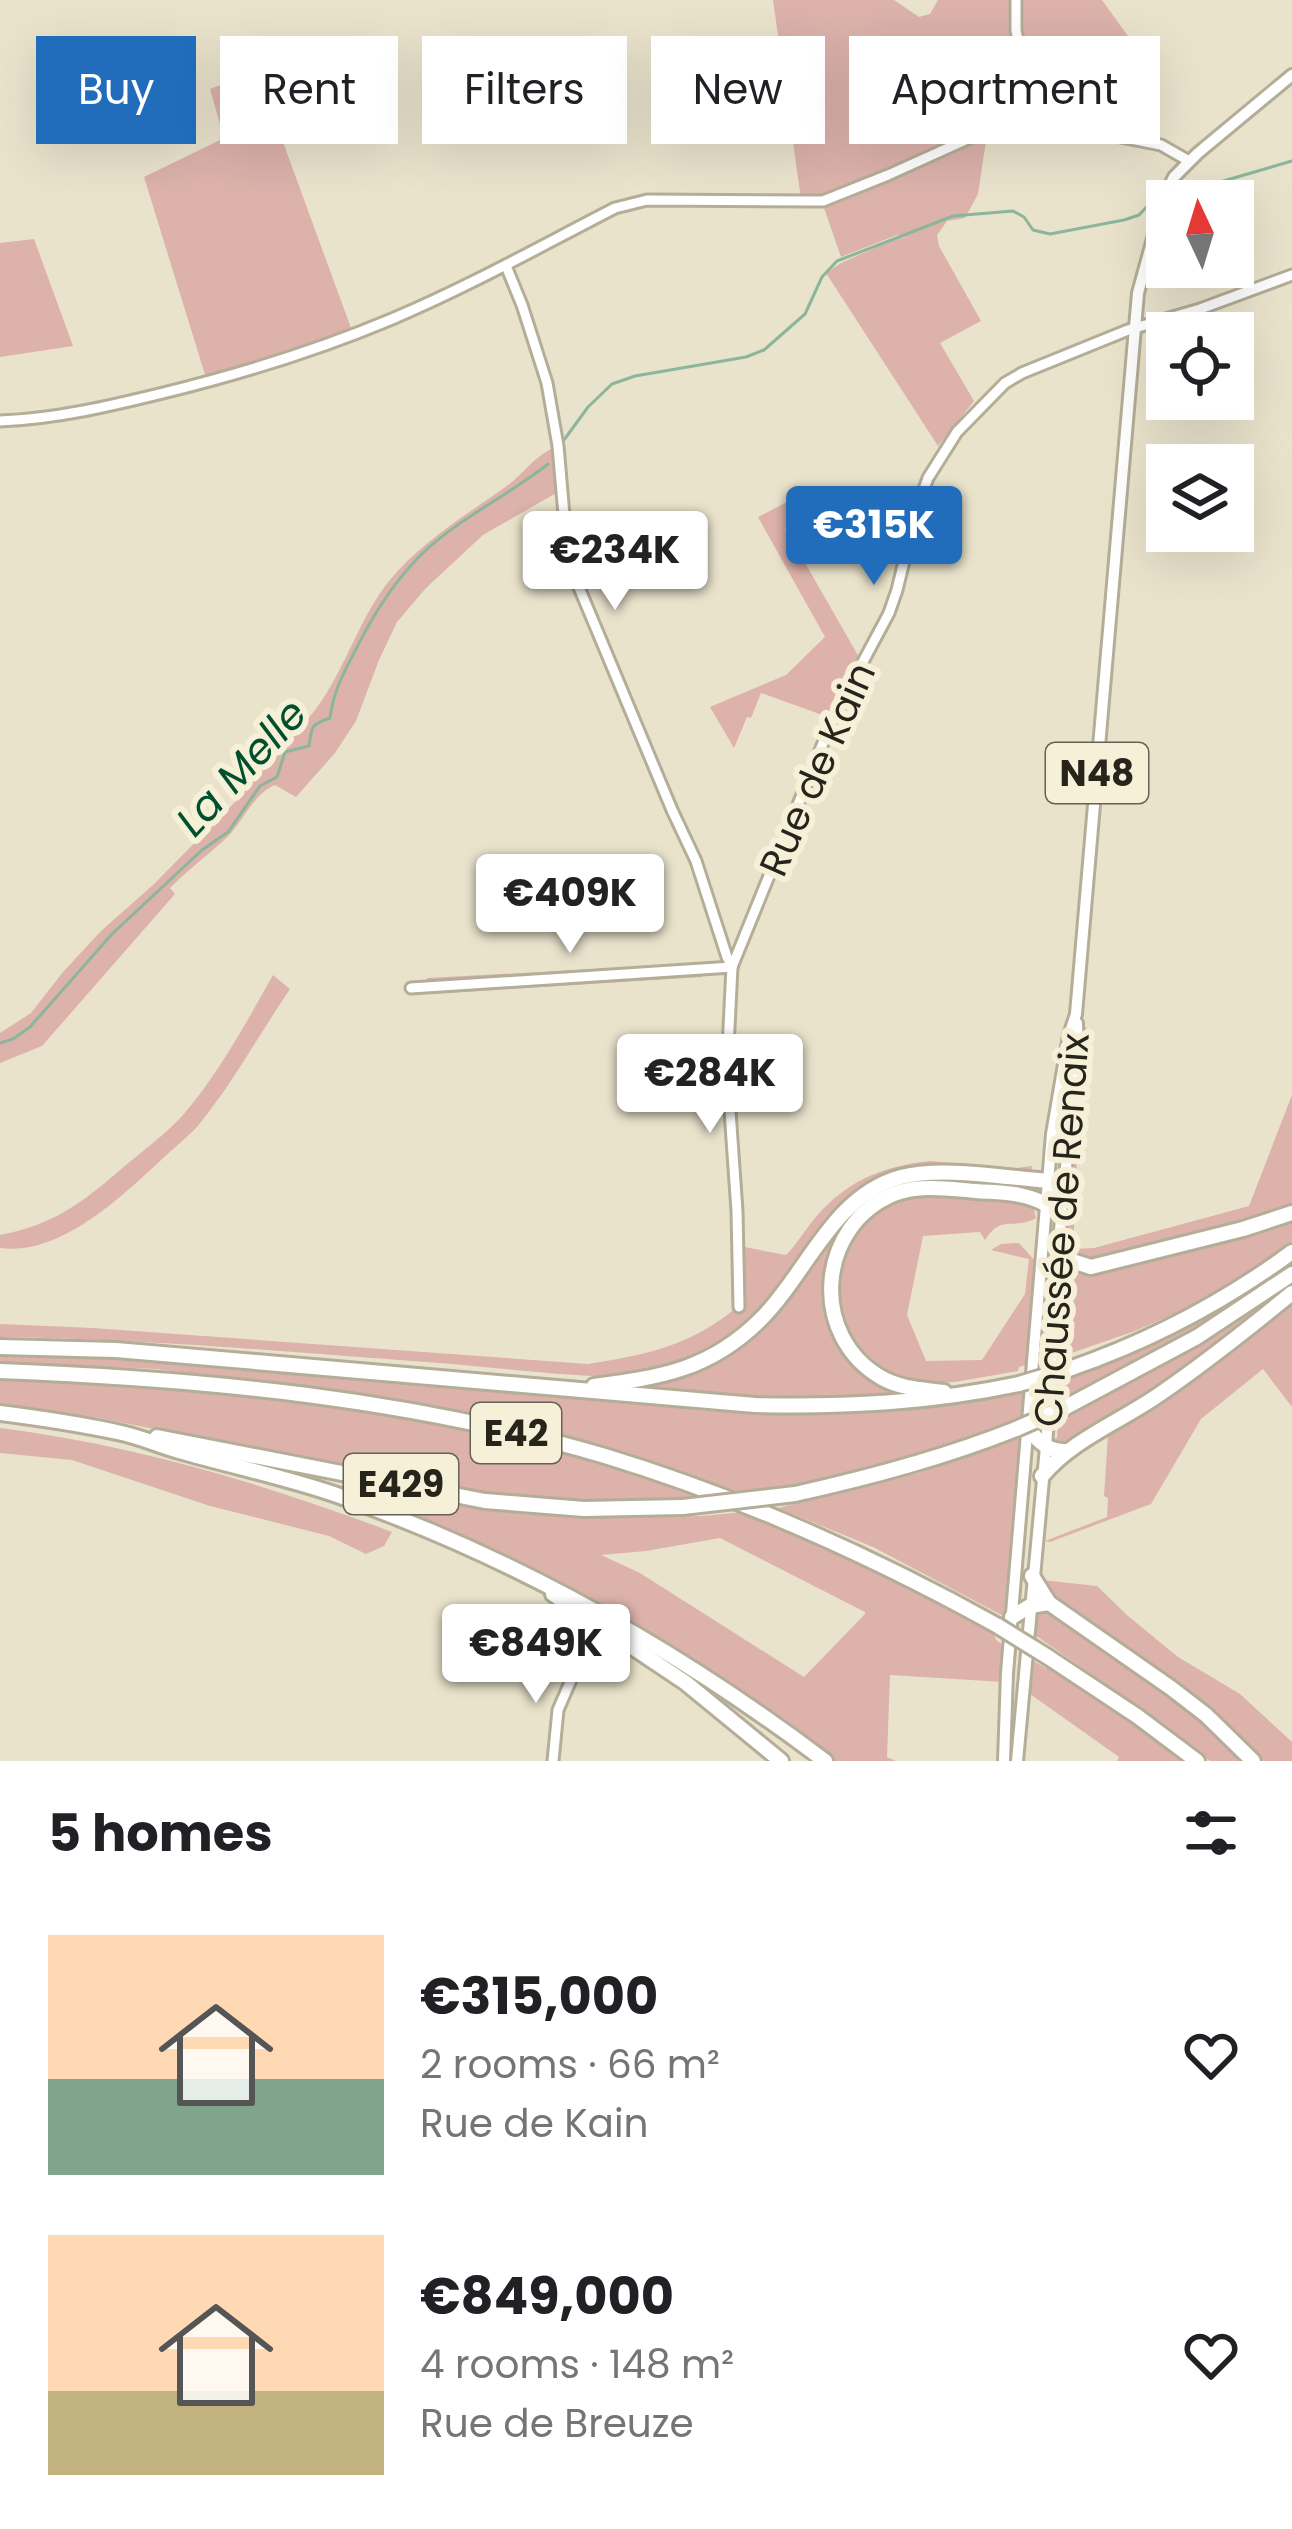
<!DOCTYPE html>
<meta charset="utf-8">
<style>
body{margin:0;font-family:Poppins,sans-serif;background:#f6f6f6;color:#202124;height:100vh;display:flex;flex-direction:column;font-size:45px;white-space:nowrap}
*{box-sizing:border-box;margin:0}
p{font-size:39px;color:#757577}
.icon{flex:none;width:66px;height:66px;fill:none;stroke:currentColor;stroke-width:2;stroke-linecap:round;stroke-linejoin:round}
.map{position:relative;height:1761px;overflow:hidden}
.drawer{display:flex;flex-direction:column;background:#fff;flex:1}
.drawer>*{flex:none}
.guide{position:absolute;left:36px;top:36px;width:1221px;height:108px;display:flex;gap:24px}
.needle{width:78px;rotate:356deg}
.buttons{position:absolute;left:1146px;top:180px;display:grid;gap:24px}
.buttons a{display:grid;place-items:center;width:108px;height:108px;border-radius:0px;background:#fff;box-shadow:0 12px 48px #0002;font-size:60px}
.price{position:absolute;translate:-50% -102px;padding:0 27px;border-radius:12px;background:#fff;color:#222;font-size:39px;line-height:78px;filter:drop-shadow(0 3px 6px #0008)}
.price::after{content:'';position:absolute;left:50%;top:72px;width:36px;height:27px;margin-left:-18px;background:inherit;clip-path:polygon(0 0,100% 0,50% 100%)}
.price.current{background:#216dbc;color:#fff}
ul{padding:0;list-style:none}
li{display:flex;align-items:center;gap:36px;height:300px;padding:0 48px}
li span{display:grid;place-items:center;flex:none;width:336px;height:240px;border-radius:0px;color:#555}
li>.icon{margin-inline-start:auto}
span .icon{width:144px;height:144px;fill:#fffc;stroke-width:1}
li b{font-size:51px}
h2{display:flex;justify-content:space-between;align-items:center;height:144px;padding:0 48px;font-size:51px}
.chip{padding:0 42px;border-radius:0px;background:#fff;box-shadow:0 12px 48px #0002;font-size:42px;line-height:108px}
.chip.current{background:#216dbc;color:#fff}
.map>svg:first-child{display:block}
</style>
<div class="map">
<svg width="1292" height="1761" viewBox="0 0 1292 1761">
<rect width="100%" height="100%" fill="#eae3cc"/>
<g fill="#dcb2ab" fill-rule="evenodd">
<path d="M773,0H894L919,17L930,14L938,0H1013L1018,58L987,61L988,127C926,149 868,193 801,199Z"/>
<polygon points="1017,0 1102,0 1138,50 1071,79 1059,51 1024,57"/>
<polygon points="257,71 351,328 279,356 206,378 144,177 224,138 210,89"/>
<polygon points="987,134 978,194 965,218 947,221 937,235 939,246 981,321 940,343 974,401 938,446 826,273 841,263 899,237 909,238 897,235 841,257 823,205"/>
<polygon points="34,239 73,346 0,357 0,243"/>
<path d="M553,448L558,492L483,535L426,588L397,622L379,660L356,721L335,753L296,797L275,785C251,795 242,826 222,842C205,857 187,871 170,888L175,894L42,1046L0,1063V1033L31,1013L63,972L101,931L153,885L241,796L237,788C267,759 304,730 326,694C349,657 362,615 389,581C421,542 463,517 504,488C522,476 533,457 553,448Z"/>
<polygon points="793,499 803,516 785,528 859,657 828,717 761,693 751,718 747,717 734,748 710,707 786,675 825,637 758,517"/>
<polygon points="689,964 703,965 702,977 429,994 427,978"/>
<path d="M273,975L290,989C260,1033 234,1081 201,1122C190,1136 173,1148 160,1161C120,1198 60,1256 0,1248V1235C52,1225 81,1204 120,1170C141,1152 165,1135 183,1115C219,1073 246,1023 273,975Z"/>
<polygon points="1084,1024 1087,1030 1074,1204 1074,1249 1094,1248 1249,1206 1292,1095 1292,1207 1086,1263 1076,1260 1066,1245"/>
<path d="M930,1161L1016,1168L1032,1166L1029,1206L1034,1210L1036,1218C1013,1231 1002,1213 985,1240L980,1232L923,1236L907,1315L926,1361L982,1360L1025,1294L1029,1259L991,1250L1001,1244L1019,1243L1035,1261L1029,1364L1019,1367L1018,1371L955,1382L919,1384L913,1394L829,1397H749L629,1388L628,1377C569,1377 511,1369 452,1364C302,1353 151,1339 0,1337V1324L93,1328L588,1364C645,1355 691,1346 737,1307L734,1245L786,1255C797,1244 805,1230 815,1218C846,1181 883,1166 930,1161Z"/>
<polygon points="1292,1216 1292,1241 1247,1274 1197,1304 1135,1331 1063,1356 1059,1338 1064,1281 1067,1277 1249,1230"/>
<polygon points="1292,1258 1292,1268 1215,1321 1059,1402 1061,1379 1069,1374"/>
<polygon points="1292,1284 1292,1289 1233,1337 1075,1444 1056,1447 1051,1440 1057,1438 1058,1423 1067,1416 1191,1350"/>
<polygon points="1292,1301 1292,1407 1263,1369 1201,1419 1151,1504 1050,1542 1045,1541 1107,1517 1108,1498 1104,1496 1108,1435 1211,1367"/>
<polygon points="0,1352 112,1355 684,1405 1023,1390 1022,1419 1010,1426 909,1462 790,1489 742,1493 606,1447 507,1422 402,1400 156,1369 0,1362"/>
<path d="M0,1377C171,1385 334,1399 501,1435C573,1451 643,1475 713,1497C627,1505 554,1504 469,1492L99,1418L0,1403Z"/>
<path d="M0,1428C135,1445 265,1484 392,1532L384,1546L366,1554L329,1536L210,1506L72,1460L0,1453Z"/>
<polygon points="1022,1438 1009,1619 873,1547 778,1508 919,1473 1011,1440"/>
<path d="M318,1483L492,1510L594,1518L702,1516L745,1512L880,1569L993,1631L996,1640L1007,1648L1003,1682L890,1675L887,1757L896,1761H833L781,1720L628,1621L523,1565L461,1536ZM720,1538L865,1612V1614L804,1677L640,1573L601,1555L646,1551Z"/>
<path d="M1042,1580L1097,1586L1128,1616L1178,1657L1240,1694L1292,1742V1761H1264C1234,1730 1203,1700 1167,1674C1135,1651 1060,1611 1042,1580Z"/>
<polygon points="1043,1606 1180,1700 1248,1761 1210,1761 1159,1721 1035,1635 1037,1609"/>
<polygon points="1033,1661 1046,1668 1050,1666 1105,1700 1188,1761 1117,1761 1119,1757 1030,1694"/>
</g>
<g fill="none" stroke-linecap="round" stroke-linejoin="round">
<g stroke="#8bb69b" stroke-width="3">
<polyline points="1172,196 1292,161"/>
<polyline points="564,440 588,407 612,384 635,376 746,357 764,350 805,314 822,277 837,261 953,216 1013,211 1024,217 1033,230 1050,234 1124,220 1139,215 1158,195"/>
<path d="M0,1043L13,1039L30,1027L112,934L202,850L228,832L260,786L277,777L285,752L309,746C312,726 310,725 330,718C333,692 344,672 356,649C374,613 396,578 426,550C462,517 509,495 548,464"/>
</g>
<defs>
<g id="minor">
<polyline points="1016,0 1016,31 1039,127"/>
<polyline points="506,266 522,305 547,383 558,446 566,538 578,585 672,810 696,861 727,957 732,967"/>
<path d="M0,421C55,419 110,406 163,393C241,374 318,350 392,319C468,287 541,246 615,208L647,200L823,201L888,175L990,129L1039,127L1095,132L1161,145L1189,161"/>
<polyline points="411,988 732,967"/>
<polyline points="739,1307 737,1211 727,1068 732,967 834,716 889,613 897,590 917,508 928,478 957,432 1005,383 1022,373 1128,330 1200,309 1292,275"/>
<polyline points="553,1761 558,1710 578,1664"/>
</g>
<g id="major">
<polyline points="1004,1761 1007,1673 1052,1134 1069,1035 1076,1014 1138,293 1165,195 1174,177 1198,153 1292,75"/>
<polyline points="1017,1761 1046,1447 1062,1201 1078,1064 1077,1023"/>
</g>
<g id="highway">
<polyline points="1059,1242 1072,1261 1091,1267 1243,1229 1292,1213"/>
<path d="M0,1347L116,1350L755,1405C845,1407 930,1403 1019,1384"/>
<path d="M1069,1369C1150,1341 1224,1302 1292,1252"/>
<path d="M0,1371C204,1379 408,1398 605,1456C743,1498 872,1556 998,1626"/>
<path d="M594,1386C661,1377 710,1370 761,1319C808,1272 832,1196 901,1177C942,1166 1006,1178 1049,1181L1057,1189L1062,1201"/>
<path d="M944,1392C923,1389 902,1389 882,1378C809,1337 816,1226 894,1194C920,1184 949,1189 976,1191C1001,1193 1025,1192 1047,1205"/>
<polyline points="1066,1407 1197,1337 1292,1274"/>
<path d="M0,1413C39,1418 79,1424 117,1432C138,1436 158,1445 179,1451C231,1466 285,1477 337,1495C514,1557 675,1648 825,1761"/>
<path d="M1029,1429C1039,1443 1050,1452 1067,1451"/>
<polyline points="157,1437 485,1501 584,1509 683,1507"/>
<path d="M1042,1476C1072,1440 1119,1422 1157,1396C1204,1364 1248,1329 1292,1293"/>
<path d="M795,1494C871,1477 943,1458 1016,1429"/>
<polyline points="1032,1576 1049,1603 1171,1688 1206,1715 1253,1761"/>
<polyline points="553,1594 686,1683 781,1761"/>
<polyline points="1012,1617 1030,1606 1049,1603"/>
<polyline points="1048,1657 1137,1716 1197,1761"/>
</g>
</defs>
<use href="#minor" stroke="#b4ad97" stroke-width="15"/>
<use href="#major" stroke="#b4ad97" stroke-width="16"/>
<use href="#highway" stroke="#b4ad97" stroke-width="20"/>
<use href="#minor" stroke="#fff" stroke-width="9"/>
<use href="#major" stroke="#fff" stroke-width="10"/>
<use href="#highway" stroke="#fff" stroke-width="14"/>
<defs>
<g id="highway-bridge">
<polyline points="1019,1384 1069,1369"/>
<polyline points="1016,1429 1066,1407"/>
<polyline points="683,1507 795,1494"/>
<polyline points="998,1626 1048,1657"/>
</g>
</defs>
<use href="#highway-bridge" stroke="#b4ad97" stroke-width="20" stroke-linecap="butt"/>
<use href="#highway-bridge" stroke="#fff" stroke-width="14"/>
</g>
<g text-anchor="middle" stroke-width="12" stroke-linejoin="round" paint-order="stroke">
<g fill="#f7f0d9" stroke="#656155" stroke-width="3">
<rect x="1046" y="743" width="102" height="60" rx="9"/>
<rect x="471" y="1403" width="90" height="60" rx="9"/>
<rect x="344" y="1454" width="114" height="60" rx="9"/>
</g>
<g font-size="36" font-weight="bold" fill="#27241c">
<text x="1097" y="786">N48</text>
<text x="516" y="1446">E42</text>
<text x="401" y="1497">E429</text>
</g>
<g font-size="39" fill="#27241c" stroke="#f7f0d9">
<text transform="translate(817 769) rotate(-66)" y="14">Rue de Kain</text>
<text transform="translate(1061 1230) rotate(-86)" y="14">Chaussée de Renaix</text>
</g>
<g font-size="42" font-style="italic" fill="#00502e" stroke="#f7f0d9">
<text transform="translate(241 767) rotate(-47)" y="15">La Melle</text>
</g>
</g>
</svg>
<div class="buttons">
<a><svg class="needle" viewBox="-14 -14 28 28"><path d="M0-13l5 13h-10z" fill="#e53935"/><path d="M0 13l5-13h-10z" fill="#757577"/></svg></a>
<a><svg class="icon" aria-label="locate" viewBox="0 0 24 24"><circle cx="12" cy="12" r="6"/><path d="M12 2v4M12 18v4M2 12h4M18 12h4"/></svg></a>
<a><svg class="icon" aria-label="layers" viewBox="0 0 24 24"><path d="M12 4l9 5-9 5-9-5zM3 14l9 5 9-5"/></svg></a>
</div>
<b class="price current" style="left:874px;top:588px">€315K</b>
<b class="price" style="left:615px;top:613px">€234K</b>
<b class="price" style="left:570px;top:956px">€409K</b>
<b class="price" style="left:710px;top:1136px">€284K</b>
<b class="price" style="left:536px;top:1706px">€849K</b>
<div class="guide">
<a class="chip current">Buy</a>
<a class="chip">Rent</a>
<a class="chip">Filters</a>
<a class="chip">New</a>
<a class="chip">Apartment</a>
</div>
</div>
<section class="drawer">
<h2>5 homes<svg class="icon" aria-label="filters" viewBox="0 0 24 24"><path d="M4 7h16M4 17h16"/><circle cx="9" cy="7" r="2"/><circle cx="15" cy="17" r="2"/></svg></h2>
<ul>
<li><span style="background:linear-gradient(#ffd9b3 60%,#7fa58c 0)"><svg class="icon" aria-label="home" viewBox="0 0 24 24"><path d="M3 11l9-7 9 7M6 9v11h12V9"/></svg></span><div><b>€315,000</b><p>2 rooms · 66 m²</p><p>Rue de Kain</p></div><svg class="icon" aria-label="heart" viewBox="0 0 24 24"><path d="M12 20l-8-8c-3-5 5-10 8-4 3-6 11-1 8 4z"/></svg></li>
<li><span style="background:linear-gradient(#ffd9b3 65%,#c2b280 0)"><svg class="icon" aria-label="home" viewBox="0 0 24 24"><path d="M3 11l9-7 9 7M6 9v11h12V9"/></svg></span><div><b>€849,000</b><p>4 rooms · 148 m²</p><p>Rue de Breuze</p></div><svg class="icon" aria-label="heart" viewBox="0 0 24 24"><path d="M12 20l-8-8c-3-5 5-10 8-4 3-6 11-1 8 4z"/></svg></li>
</ul>
</section>
